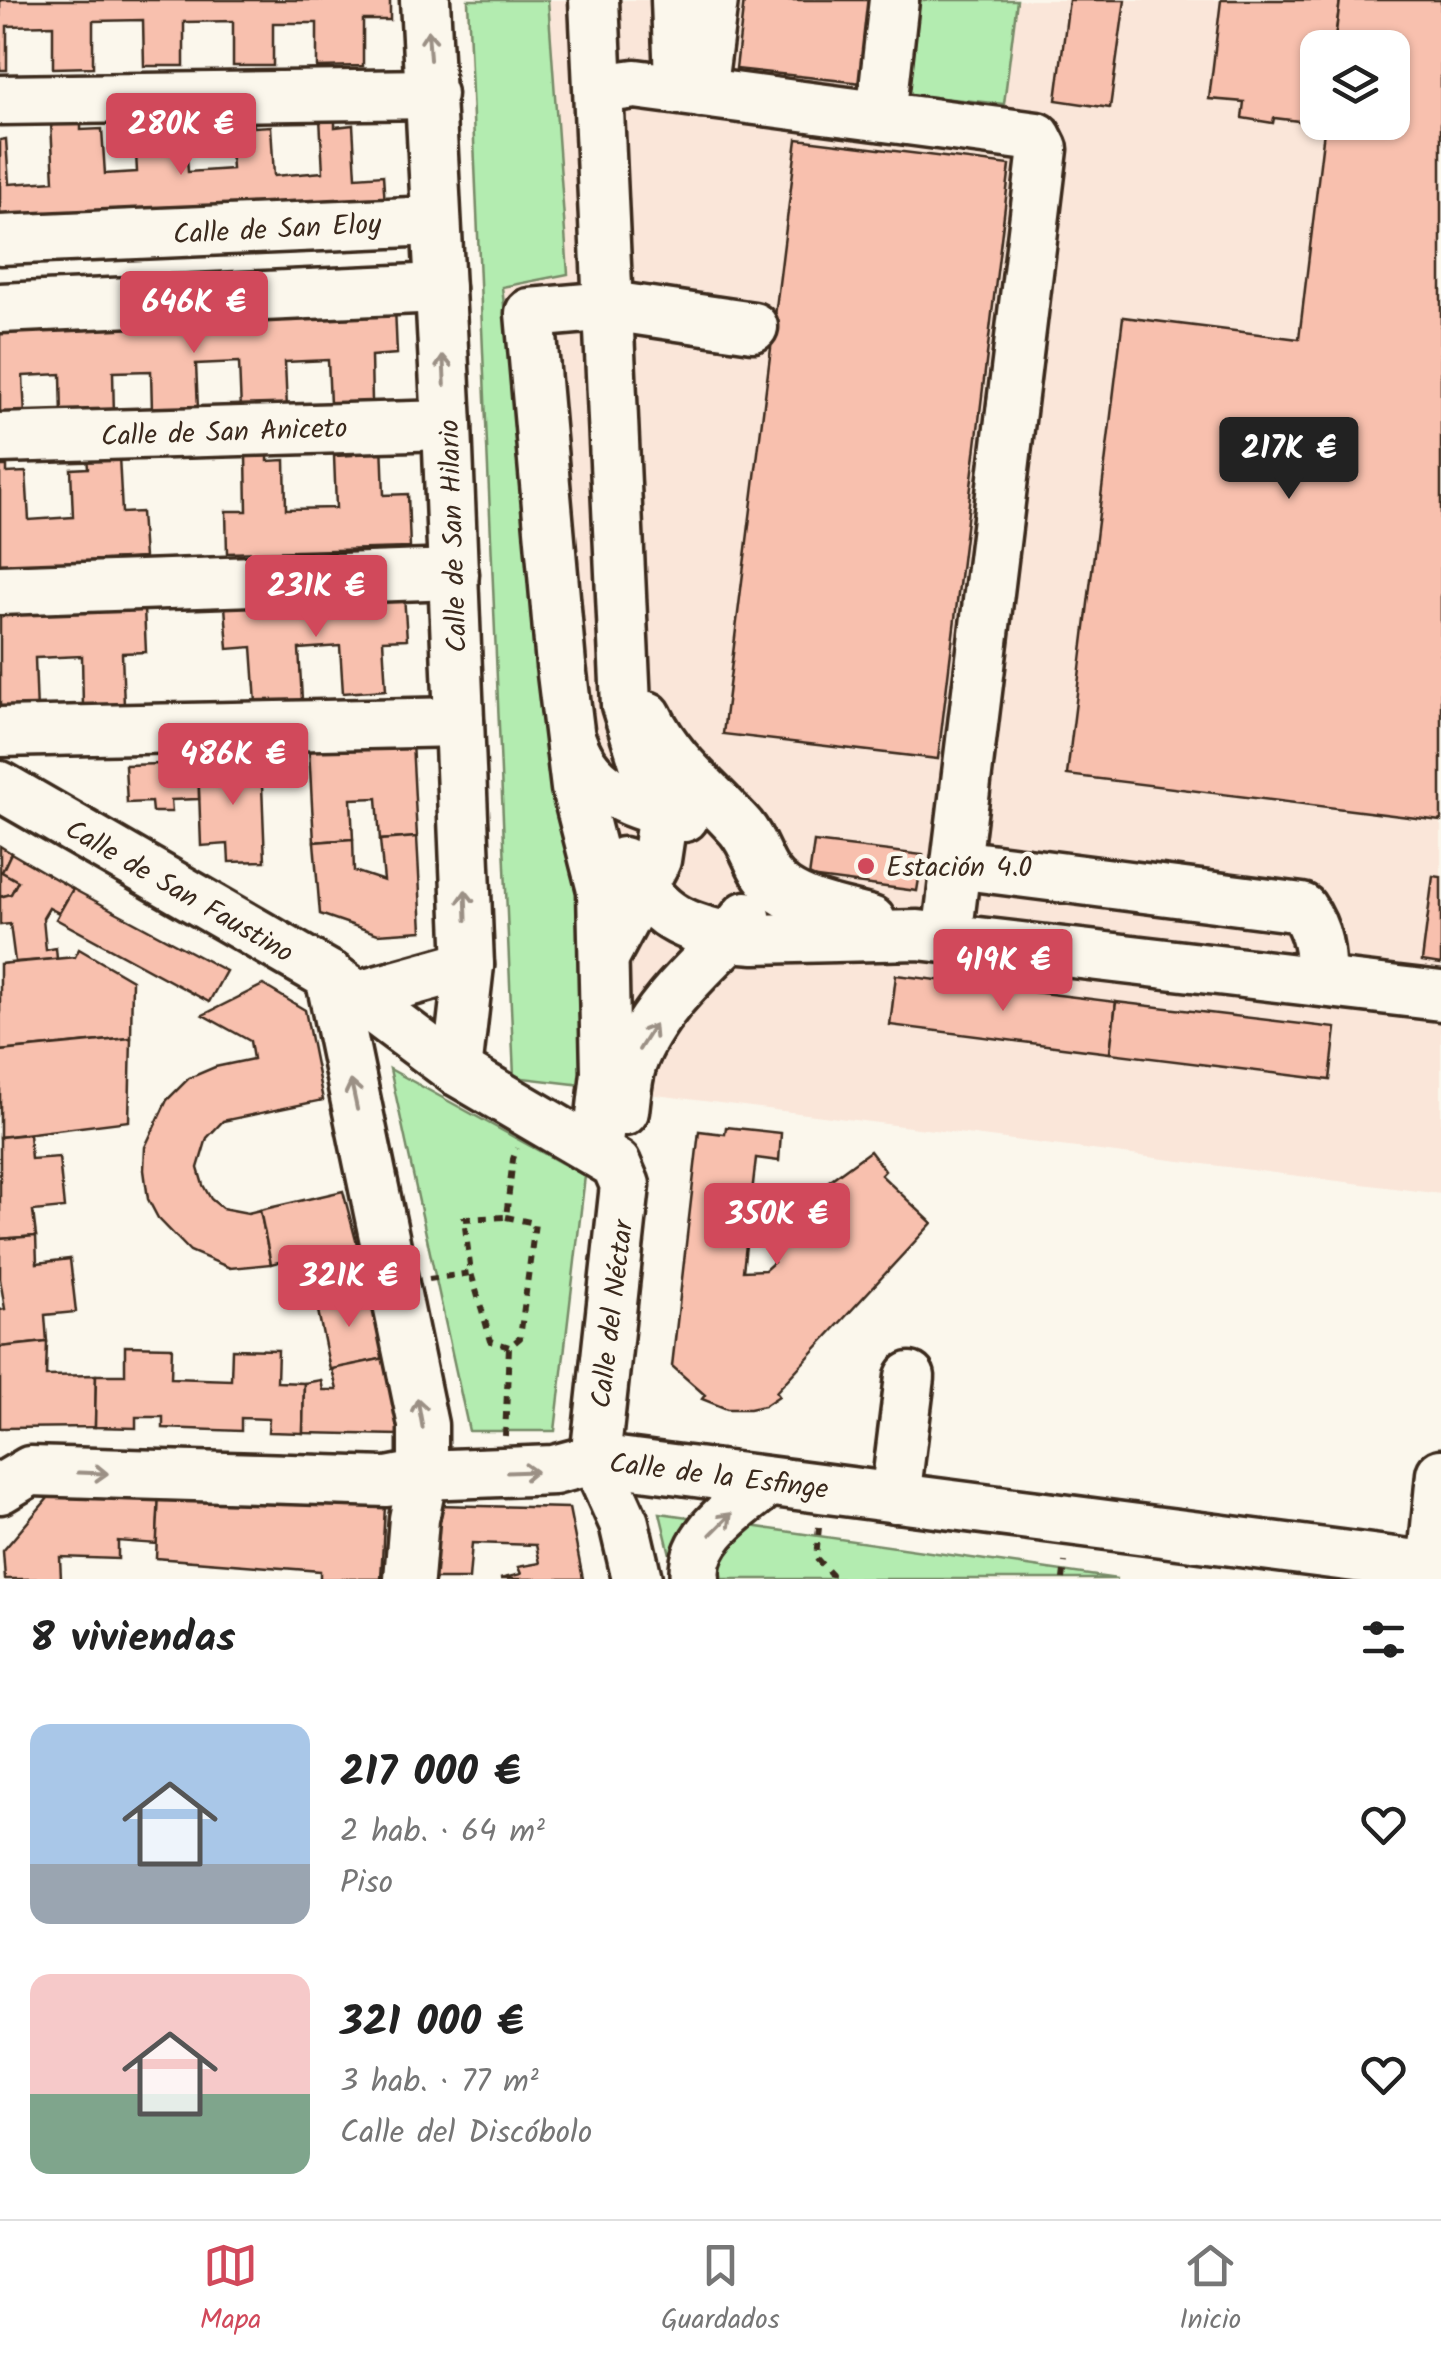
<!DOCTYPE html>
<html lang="es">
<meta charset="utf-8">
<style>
body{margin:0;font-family:Kalam,sans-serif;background:#f6f6f6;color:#222;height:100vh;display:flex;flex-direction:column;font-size:38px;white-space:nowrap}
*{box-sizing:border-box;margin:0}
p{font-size:32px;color:#767676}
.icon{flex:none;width:55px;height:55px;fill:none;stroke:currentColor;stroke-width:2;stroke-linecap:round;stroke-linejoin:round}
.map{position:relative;height:1579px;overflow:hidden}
.panel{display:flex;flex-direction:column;background:#fff;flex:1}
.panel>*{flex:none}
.fabs{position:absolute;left:1300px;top:30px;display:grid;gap:20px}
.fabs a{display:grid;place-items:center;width:110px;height:110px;border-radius:20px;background:#fff;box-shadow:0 2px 8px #0004;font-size:50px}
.price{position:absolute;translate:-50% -85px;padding:0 22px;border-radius:10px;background:#d1495b;color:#fff;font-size:32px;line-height:65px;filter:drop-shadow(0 2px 5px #0008)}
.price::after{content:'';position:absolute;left:50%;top:60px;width:30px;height:22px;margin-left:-15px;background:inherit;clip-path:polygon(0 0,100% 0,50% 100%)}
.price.selected{background:#222;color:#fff}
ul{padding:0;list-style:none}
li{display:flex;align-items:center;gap:30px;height:250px;padding:0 30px}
li span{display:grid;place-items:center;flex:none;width:280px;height:200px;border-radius:20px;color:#555}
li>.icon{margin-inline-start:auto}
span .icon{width:120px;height:120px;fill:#fffc;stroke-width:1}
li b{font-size:42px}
h2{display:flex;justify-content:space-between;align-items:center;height:120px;padding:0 30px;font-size:42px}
.dock{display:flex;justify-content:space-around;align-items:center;height:140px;border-top:2px solid #e0e0e0;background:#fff;font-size:28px;color:#767676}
.dock a{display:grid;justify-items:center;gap:5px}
.dock .selected{color:#d1495b}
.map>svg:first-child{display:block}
</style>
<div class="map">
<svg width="1441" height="1579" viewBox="0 0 1441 1579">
<rect width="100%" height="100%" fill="#fbf7ec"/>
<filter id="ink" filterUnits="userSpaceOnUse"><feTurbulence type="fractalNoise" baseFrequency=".01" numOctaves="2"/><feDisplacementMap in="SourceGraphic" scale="20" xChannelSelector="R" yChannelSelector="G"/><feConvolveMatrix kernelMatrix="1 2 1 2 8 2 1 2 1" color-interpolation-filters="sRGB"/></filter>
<g filter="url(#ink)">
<path fill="#fae6d9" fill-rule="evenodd" d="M466,0H1441V1194L514,1077ZM1318,48H1392V122H1318Z"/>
<g fill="#b3ecb0" stroke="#778b67" stroke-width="2.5">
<polygon points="468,0 548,0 568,274 502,287 547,692 589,868 583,1085 514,1077"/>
<polygon points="920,0 1017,0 1004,104 909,95"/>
<polygon points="390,1069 585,1176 555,1431 469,1431"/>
<polygon points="660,1513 1117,1579 676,1579"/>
</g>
<g fill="#f8c0ae" stroke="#3b2a1e" stroke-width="2.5">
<polygon points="0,0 390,0 390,20 363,20 363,66 317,67 317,23 273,23 273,66 233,66 233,21 184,22 184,66 144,66 143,20 93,21 93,67 53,68 53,25 7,26 7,70 0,70"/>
<polygon points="744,0 873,0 862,83 736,69"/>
<polygon points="1069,0 1125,0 1110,108 1056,100"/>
<polygon points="1221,0 1340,0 1334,48 1318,48 1318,88 1311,88 1307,122 1274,118 1273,123 1242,118 1244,102 1209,99"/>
<polygon points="1340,0 1441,0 1441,821 1067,775 1123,317 1299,339 1325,122 1392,122 1392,48 1334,48"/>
<polygon points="169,114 169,128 185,127 188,172 232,169 229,120 253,118 254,127 271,126 274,176 323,172 320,118 335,118 335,127 353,125 356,177 383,175 385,205 0,228 0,140 6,139 9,184 54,181 51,123 81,121 81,130 102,129 105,174 137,172 134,116"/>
<polygon points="797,139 1010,165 938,759 723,734"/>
<polygon points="395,307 397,354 371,356 372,402 330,404 328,360 285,362 287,409 241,411 239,362 196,364 198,409 152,411 151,371 113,372 114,416 62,418 61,374 23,376 25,417 0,418 0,325"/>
<polygon points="382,442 384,495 408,494 410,548 227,553 226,511 247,511 246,454 268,453 268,461 285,460 286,509 336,508 334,456 352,455 352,443"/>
<polygon points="119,456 122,513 141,512 144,558 0,566 0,466 7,466 7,473 26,472 29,520 73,517 71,469 88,468 87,458"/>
<polygon points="404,595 407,639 383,640 386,690 343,693 340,646 299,649 302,700 256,703 252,647 228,649 225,606"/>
<polygon points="144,608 146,652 122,653 124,706 83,707 82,656 35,658 37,713 0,714 0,613"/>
<polygon points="412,742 417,837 380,840 377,798 351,799 353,839 314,842 309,749"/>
<polygon points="261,760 265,861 229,862 228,844 201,846 198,763"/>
<polygon points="198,763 199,799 171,800 172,812 152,812 151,802 127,803 125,765"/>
<polygon points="417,837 422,931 378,934 320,914 314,842 353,839 354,871 384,881 380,840"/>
<polygon points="814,842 923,855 917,891 809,877"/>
<polygon points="0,846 11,853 2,872 18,881 11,894 0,897"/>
<polygon points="11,853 73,889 59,913 49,908 43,918 46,950 56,948 57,959 15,962 10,924 0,925 0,897 11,894 18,881 2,872"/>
<polygon points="1433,876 1441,877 1441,964 1422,961"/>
<polygon points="73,889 226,971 209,1002 56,919"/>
<polygon points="79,949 132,980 131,1038 0,1051 0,964 75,957"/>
<polygon points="896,975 1116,1002 1110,1053 890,1025"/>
<polygon points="263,985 305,1010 323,1100 223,1121 207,1138 198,1168 203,1185 211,1199 222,1208 248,1213 260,1210 271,1264 230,1268 190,1251 158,1218 148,1199 144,1170 145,1147 167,1100 189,1078 215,1067 253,1059 250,1041 203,1015"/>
<polygon points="1116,1002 1336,1028 1330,1080 1110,1053"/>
<polygon points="131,1038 129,1121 0,1137 0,1051"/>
<polygon points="726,1127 781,1133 779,1161 756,1158 743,1271 765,1270 774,1262 760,1242 801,1212 796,1205 870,1151 885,1171 881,1175 932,1223 776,1392 779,1396 764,1406 750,1409 727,1409 702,1399 705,1395 672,1366 699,1131 725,1134"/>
<polygon points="29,1134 31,1159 59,1157 64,1208 33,1211 36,1236 0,1239 0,1137"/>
<polygon points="343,1191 369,1290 364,1297 315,1296 309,1273 304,1275 302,1262 295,1265 294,1258 271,1264 260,1210"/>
<polygon points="36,1236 37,1263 70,1259 76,1312 45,1315 47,1342 0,1347 0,1310 5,1309 0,1279 0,1239"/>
<polygon points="369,1290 385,1358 330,1370 315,1296 364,1297"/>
<polygon points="47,1342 46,1376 96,1375 95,1427 0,1428 0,1347"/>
<polygon points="125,1346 172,1347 171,1378 231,1380 232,1349 278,1350 277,1382 304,1383 303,1433 268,1432 269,1419 241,1418 241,1431 163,1428 163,1417 136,1417 136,1428 95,1427 96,1375 125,1375"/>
<polygon points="385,1358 400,1435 303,1433 304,1383 321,1380 323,1390 337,1390 332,1369"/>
<polygon points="54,1491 159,1492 157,1544 118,1541 118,1559 60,1557 61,1579 5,1579 3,1551"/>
<polygon points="159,1492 385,1506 381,1579 320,1579 320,1571 156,1558"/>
<polygon points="437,1505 569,1508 583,1579 500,1579 521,1574 518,1567 540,1563 536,1545 472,1543 469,1579 430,1579"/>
</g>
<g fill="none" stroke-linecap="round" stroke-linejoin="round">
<defs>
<g id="minor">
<polyline points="425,0 447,425 469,965 457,1071"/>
<polyline points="594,0 626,705 662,820 656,860 607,952"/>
<polyline points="676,0 679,81"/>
<polyline points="599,89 635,84 1037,137 1043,149 947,938"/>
<polyline points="701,93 713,0"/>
<polyline points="0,100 432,94"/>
<polyline points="881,116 894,0"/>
<polyline points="0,240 435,221"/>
<polyline points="0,308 440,288"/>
<polyline points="0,438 447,425"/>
<polyline points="0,590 454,574"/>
<path d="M647,716C668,761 709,792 741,828C759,850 757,872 784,891C809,908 843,913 871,921"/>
<polyline points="0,732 459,722"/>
<path d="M572,742C589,793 636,806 684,817"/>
<polyline points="0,786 330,976 457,1071 616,1164 625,1185 595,1459 624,1523 637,1579"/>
<path d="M623,862C660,912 667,923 730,937L746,916"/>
<path d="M956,864L1302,908C1318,931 1321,952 1320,981"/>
<polyline points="330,976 423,1425 423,1475 414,1519 409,1579"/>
<polyline points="358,996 469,965"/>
<path d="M624,1111C626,1095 627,1078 632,1063C650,1013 694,973 730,937L755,939L918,935L1441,996"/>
<polyline points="597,1151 606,1073 602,890 576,788 561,665 530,313 610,306 753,327"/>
<polyline points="0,1489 30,1471 387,1482 423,1475 554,1470 595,1459 1441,1568"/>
<polyline points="895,1498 910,1377"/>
<path d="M695,1579C689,1537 740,1505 768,1482"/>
<polyline points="1431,1579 1441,1474"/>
</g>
</defs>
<use href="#minor" stroke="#3b2a1e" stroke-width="55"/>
<g stroke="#3b2a1e" stroke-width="6" stroke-dasharray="8 8" stroke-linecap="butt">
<polyline points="506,1217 535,1223 520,1338 509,1347 491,1341 471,1273 464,1219 506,1217 513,1159 517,1148"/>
<polyline points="429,1279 471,1273"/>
<polyline points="505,1436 509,1347"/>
<polyline points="819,1527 816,1558 831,1574 830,1579"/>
<polyline points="1063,1579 1065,1562"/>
</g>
<use href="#minor" stroke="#fbf7ec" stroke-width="48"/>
</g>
<defs><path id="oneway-shaft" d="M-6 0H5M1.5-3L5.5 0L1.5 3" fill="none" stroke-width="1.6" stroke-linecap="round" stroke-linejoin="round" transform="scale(2.5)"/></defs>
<g stroke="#9b9085">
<use href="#oneway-shaft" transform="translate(429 45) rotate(-94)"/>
<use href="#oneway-shaft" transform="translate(444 370) rotate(-93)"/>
<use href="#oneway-shaft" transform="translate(466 905) rotate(-92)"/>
<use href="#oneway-shaft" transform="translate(647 1037) rotate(-58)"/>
<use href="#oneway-shaft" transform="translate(354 1095) rotate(-102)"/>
<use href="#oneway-shaft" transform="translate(420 1413) rotate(-100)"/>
<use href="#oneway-shaft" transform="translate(522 1472) rotate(-2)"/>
<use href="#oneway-shaft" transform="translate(93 1473) rotate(2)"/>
<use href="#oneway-shaft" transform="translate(721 1524) rotate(-45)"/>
</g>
</g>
<circle fill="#d1495b" stroke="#fbf7ec" stroke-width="4" cx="866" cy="866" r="10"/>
<g text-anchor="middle" stroke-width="9" stroke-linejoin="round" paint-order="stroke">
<g font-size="28" fill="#3b2a1e" stroke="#fbf7ec">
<text transform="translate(277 228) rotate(-3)" y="10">Calle de San Eloy</text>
<text transform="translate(224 431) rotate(-2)" y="10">Calle de San Aniceto</text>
<text transform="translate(452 536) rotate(-92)" y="10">Calle de San Hilario</text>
<text transform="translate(180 890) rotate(30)" y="10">Calle de San Faustino</text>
<text transform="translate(611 1314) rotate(-83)" y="10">Calle del Néctar</text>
<text transform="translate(719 1475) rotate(7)" y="10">Calle de la Esfinge</text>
</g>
<g font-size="28" fill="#3b2a1e" stroke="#fbf7ec" text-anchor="start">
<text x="886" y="876">Estación 4.0</text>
</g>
</g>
</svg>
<div class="fabs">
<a><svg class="icon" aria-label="layers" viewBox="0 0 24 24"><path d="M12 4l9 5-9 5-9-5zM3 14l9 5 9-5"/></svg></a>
</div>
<b class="price" style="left:181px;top:178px">280K €</b>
<b class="price" style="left:194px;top:356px">646K €</b>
<b class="price selected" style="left:1289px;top:502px">217K €</b>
<b class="price" style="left:316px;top:640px">231K €</b>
<b class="price" style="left:233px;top:808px">486K €</b>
<b class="price" style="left:1003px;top:1014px">419K €</b>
<b class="price" style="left:777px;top:1268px">350K €</b>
<b class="price" style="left:349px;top:1330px">321K €</b>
</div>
<section class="panel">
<h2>8 viviendas<svg class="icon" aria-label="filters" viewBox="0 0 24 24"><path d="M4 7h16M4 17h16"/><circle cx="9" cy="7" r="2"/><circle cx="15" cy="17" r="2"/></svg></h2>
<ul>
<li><span style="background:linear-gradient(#a9c7e8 70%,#9aa5b1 0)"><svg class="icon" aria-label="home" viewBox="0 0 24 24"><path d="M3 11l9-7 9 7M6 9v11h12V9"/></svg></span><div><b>217 000 €</b><p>2 hab. · 64 m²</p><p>Piso</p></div><svg class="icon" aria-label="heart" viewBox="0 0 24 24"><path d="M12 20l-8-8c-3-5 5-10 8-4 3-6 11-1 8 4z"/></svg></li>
<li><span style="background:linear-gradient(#f6c9c9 60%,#7fa58c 0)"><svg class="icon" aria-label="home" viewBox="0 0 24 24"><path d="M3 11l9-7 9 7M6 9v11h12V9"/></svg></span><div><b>321 000 €</b><p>3 hab. · 77 m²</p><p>Calle del Discóbolo</p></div><svg class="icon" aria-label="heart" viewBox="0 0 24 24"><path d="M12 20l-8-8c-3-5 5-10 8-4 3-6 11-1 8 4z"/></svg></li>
</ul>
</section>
<nav class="dock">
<a class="selected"><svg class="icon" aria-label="map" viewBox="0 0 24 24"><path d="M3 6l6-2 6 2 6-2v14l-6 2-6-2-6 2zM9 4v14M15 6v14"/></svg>Mapa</a>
<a><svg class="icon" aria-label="saved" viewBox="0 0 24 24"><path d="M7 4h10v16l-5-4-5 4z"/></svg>Guardados</a>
<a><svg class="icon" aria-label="home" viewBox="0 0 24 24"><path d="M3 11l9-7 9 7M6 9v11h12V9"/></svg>Inicio</a>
</nav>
